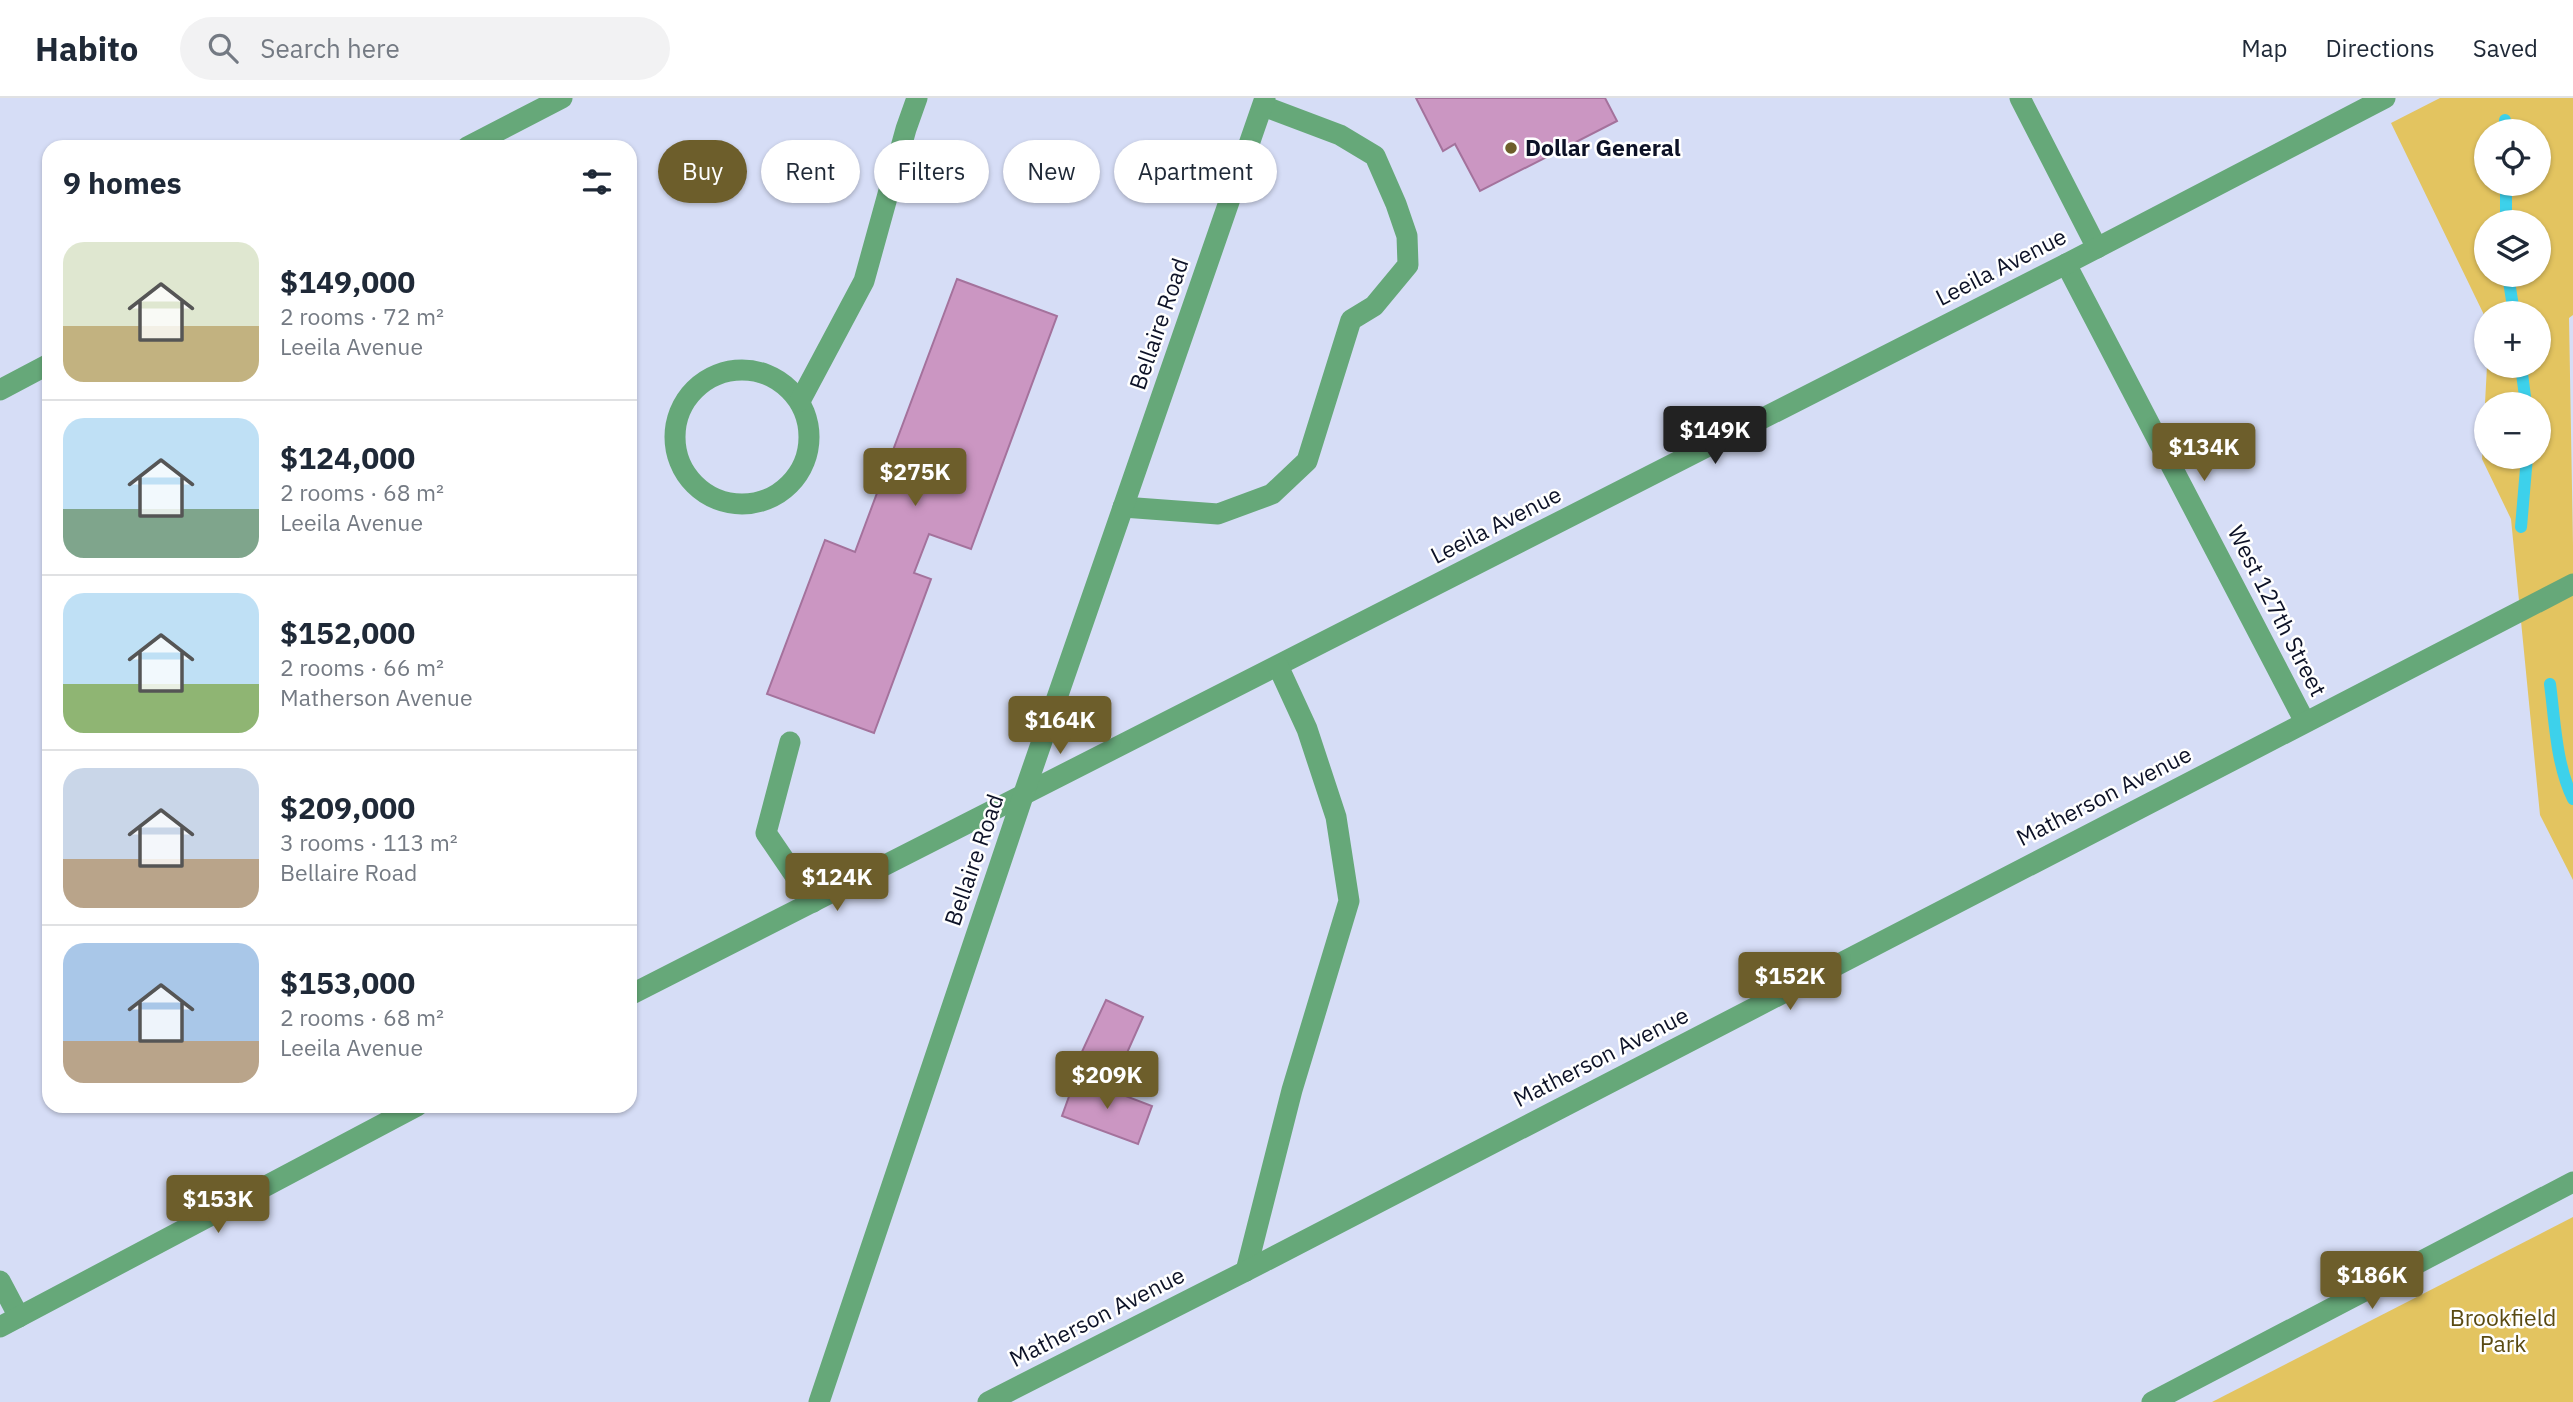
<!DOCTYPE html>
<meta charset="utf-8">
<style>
body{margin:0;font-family:"IBM Plex Sans",sans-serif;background:#f2f2f3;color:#1f2937;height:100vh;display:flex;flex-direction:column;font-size:26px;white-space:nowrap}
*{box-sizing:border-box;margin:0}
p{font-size:23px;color:#747a83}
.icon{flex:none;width:38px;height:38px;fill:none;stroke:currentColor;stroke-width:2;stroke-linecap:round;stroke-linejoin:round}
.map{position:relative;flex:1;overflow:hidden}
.drawer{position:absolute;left:42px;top:42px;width:595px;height:973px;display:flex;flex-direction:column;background:#fff;border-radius:21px;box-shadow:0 2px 5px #0004}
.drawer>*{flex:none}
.top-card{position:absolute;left:658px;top:42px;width:665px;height:63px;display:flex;gap:14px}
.controls{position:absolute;left:2474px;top:21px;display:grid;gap:14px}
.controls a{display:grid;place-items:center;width:77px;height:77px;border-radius:50%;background:#fff;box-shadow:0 2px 5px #0004;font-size:35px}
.price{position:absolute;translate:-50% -60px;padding:0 16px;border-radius:7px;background:#6d5e2b;color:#fff;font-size:23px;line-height:46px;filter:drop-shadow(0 2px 4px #0008)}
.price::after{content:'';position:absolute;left:50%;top:42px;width:21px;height:16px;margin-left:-10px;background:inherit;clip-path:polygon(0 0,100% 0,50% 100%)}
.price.on{background:#222;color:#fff}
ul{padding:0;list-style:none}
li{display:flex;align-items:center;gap:21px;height:175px;padding:0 21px}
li+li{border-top:2px solid #e0e1e3}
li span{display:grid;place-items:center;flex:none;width:196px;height:140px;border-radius:21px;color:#555}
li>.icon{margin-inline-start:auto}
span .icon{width:84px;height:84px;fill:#fffc;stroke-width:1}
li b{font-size:30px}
h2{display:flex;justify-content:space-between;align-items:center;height:84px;padding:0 21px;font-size:30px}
.tag{padding:0 24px;border-radius:32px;background:#fff;box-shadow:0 2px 5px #0004;font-size:24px;line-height:63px}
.tag.on{background:#6d5e2b;color:#fff}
header{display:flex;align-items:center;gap:42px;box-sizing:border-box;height:98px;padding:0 35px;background:#fff;border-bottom:2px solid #e0e1e3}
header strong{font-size:33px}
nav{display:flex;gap:38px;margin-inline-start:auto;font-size:24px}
.search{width:490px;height:63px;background:#f2f2f3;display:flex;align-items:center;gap:18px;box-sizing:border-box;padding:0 24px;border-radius:38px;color:#747a83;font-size:26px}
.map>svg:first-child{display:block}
</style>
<header>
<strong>Habito</strong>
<div class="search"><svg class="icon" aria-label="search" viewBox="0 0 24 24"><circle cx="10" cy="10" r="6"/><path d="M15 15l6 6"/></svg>Search here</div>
<nav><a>Map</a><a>Directions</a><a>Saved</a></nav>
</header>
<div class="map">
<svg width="2573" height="1304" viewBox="0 0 2573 1304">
<rect width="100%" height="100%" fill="#d6ddf6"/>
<g fill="#e3c460" fill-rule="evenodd">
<path d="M2440,0H2573V217L2569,220L2573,447V782L2540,717L2511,421L2482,361L2487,268H2539V215H2487V223L2391,25ZM2487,33H2539V86H2487ZM2487,124H2539V177H2487ZM2487,306H2539V359H2487Z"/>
<polygon points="2573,1119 2573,1304 2212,1304"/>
</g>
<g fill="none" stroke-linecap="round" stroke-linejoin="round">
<g stroke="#3dd1eb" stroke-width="12">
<polyline points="2505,22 2505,33"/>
<polyline points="2506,86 2506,124"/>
<polyline points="2508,177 2514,215"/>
<polyline points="2521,268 2526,306"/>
<polyline points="2521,429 2527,359"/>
<path d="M2550,586C2555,624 2556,666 2573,701"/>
</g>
</g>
<g fill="#cb96c2" stroke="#a4729c" stroke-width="2">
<polygon points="1416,0 1605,0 1617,23 1480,93 1455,46 1443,53"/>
<polygon points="957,181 1057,218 971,451 929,436 914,475 931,481 874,635 767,596 825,442 855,454"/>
<polygon points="1106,902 1143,919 1118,975 1080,958"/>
<polygon points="1076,979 1152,1008 1138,1046 1062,1018"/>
</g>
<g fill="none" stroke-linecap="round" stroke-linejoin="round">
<polyline stroke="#838aa1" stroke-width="4.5" stroke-dasharray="5 5" stroke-linecap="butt" points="630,291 631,292"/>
<g stroke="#66a879" stroke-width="21">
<polyline points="2020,0 2097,150"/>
<polyline points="467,49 562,0"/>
<polyline points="2066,166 2305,624"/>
<circle cx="742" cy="339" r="67"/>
<polyline points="0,292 49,266"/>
<polyline points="800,303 864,183 906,31 917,0"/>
<polyline points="1123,409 1218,416 1272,396 1307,363 1351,222 1374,208 1408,167 1407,138 1396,106 1375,58 1340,37 1263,8"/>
<polyline points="790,644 766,735 813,804"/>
<polyline points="630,897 2066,166 2385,0"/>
<polyline points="1246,1173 1292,992 1349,803 1336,719 1307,631 1278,568"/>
<polyline points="0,1183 19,1219"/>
<polyline points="0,1229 417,1008"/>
<polyline points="819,1304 1024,695 1265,0"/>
<polyline points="988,1304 1246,1173 2573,486"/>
<polyline points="2152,1304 2573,1084"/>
</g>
</g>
<circle fill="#6d5e2b" stroke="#fff" stroke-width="2.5" cx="1511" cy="50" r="7"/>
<g text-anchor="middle" stroke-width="5" stroke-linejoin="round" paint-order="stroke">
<g font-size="23" font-weight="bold" fill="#0d1227" stroke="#fff" text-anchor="start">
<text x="1525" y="58">Dollar General</text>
</g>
<g font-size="23" fill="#0d1227" stroke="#fff">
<text transform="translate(2001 169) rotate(-27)" y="8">Leeila Avenue</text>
<text transform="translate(1159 226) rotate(-71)" y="8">Bellaire Road</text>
<text transform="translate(1496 427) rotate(-27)" y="8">Leeila Avenue</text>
<text transform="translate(2277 513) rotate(63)" y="8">West 127th Street</text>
<text transform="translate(2104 698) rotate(-27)" y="8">Matherson Avenue</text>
<text transform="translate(974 762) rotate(-71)" y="8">Bellaire Road</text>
<text transform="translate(1601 959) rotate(-27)" y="8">Matherson Avenue</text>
<text transform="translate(1097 1219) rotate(-27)" y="8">Matherson Avenue</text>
</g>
<g font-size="23" fill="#5a4a12" stroke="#fff">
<text x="2503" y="1228">Brookfield<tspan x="2503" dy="26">Park</tspan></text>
</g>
</g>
</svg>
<div class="controls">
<a><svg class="icon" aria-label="locate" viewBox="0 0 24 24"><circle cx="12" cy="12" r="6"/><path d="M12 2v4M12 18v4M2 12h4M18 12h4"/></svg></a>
<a><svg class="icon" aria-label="layers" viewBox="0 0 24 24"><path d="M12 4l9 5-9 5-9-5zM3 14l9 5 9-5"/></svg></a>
<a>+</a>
<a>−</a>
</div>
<b class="price on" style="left:1715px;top:368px">$149K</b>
<b class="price" style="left:2204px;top:385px">$134K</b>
<b class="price" style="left:915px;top:410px">$275K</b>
<b class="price" style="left:1060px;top:658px">$164K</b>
<b class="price" style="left:837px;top:815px">$124K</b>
<b class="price" style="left:1790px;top:914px">$152K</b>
<b class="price" style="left:1107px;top:1013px">$209K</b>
<b class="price" style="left:218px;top:1137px">$153K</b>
<b class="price" style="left:2372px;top:1213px">$186K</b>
<div class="top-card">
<a class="tag on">Buy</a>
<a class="tag">Rent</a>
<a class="tag">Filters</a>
<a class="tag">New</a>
<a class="tag">Apartment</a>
</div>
<section class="drawer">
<h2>9 homes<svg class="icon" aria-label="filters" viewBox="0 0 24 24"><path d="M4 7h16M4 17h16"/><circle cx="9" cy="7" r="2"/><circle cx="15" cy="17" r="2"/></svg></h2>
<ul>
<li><span style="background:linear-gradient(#dfe7d0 60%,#c2b280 0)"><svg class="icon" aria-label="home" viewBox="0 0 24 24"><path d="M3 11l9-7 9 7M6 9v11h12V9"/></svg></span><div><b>$149,000</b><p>2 rooms · 72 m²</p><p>Leeila Avenue</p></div></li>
<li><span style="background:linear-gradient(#bfe0f5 65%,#7fa58c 0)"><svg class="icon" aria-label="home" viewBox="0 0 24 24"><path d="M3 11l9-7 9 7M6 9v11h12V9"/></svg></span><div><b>$124,000</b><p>2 rooms · 68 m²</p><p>Leeila Avenue</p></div></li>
<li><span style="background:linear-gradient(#bfe0f5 65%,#8fb573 0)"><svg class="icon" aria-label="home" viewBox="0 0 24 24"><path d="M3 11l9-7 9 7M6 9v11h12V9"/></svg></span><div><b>$152,000</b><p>2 rooms · 66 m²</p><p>Matherson Avenue</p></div></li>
<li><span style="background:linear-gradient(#c9d6e8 65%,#b9a48a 0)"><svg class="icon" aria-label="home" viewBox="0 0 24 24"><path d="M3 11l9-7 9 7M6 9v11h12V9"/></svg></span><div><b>$209,000</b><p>3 rooms · 113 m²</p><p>Bellaire Road</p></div></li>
<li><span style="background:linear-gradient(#a9c7e8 70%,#b9a48a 0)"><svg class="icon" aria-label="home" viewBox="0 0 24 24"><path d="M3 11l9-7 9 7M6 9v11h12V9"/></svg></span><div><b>$153,000</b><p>2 rooms · 68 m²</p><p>Leeila Avenue</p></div></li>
</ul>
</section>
</div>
